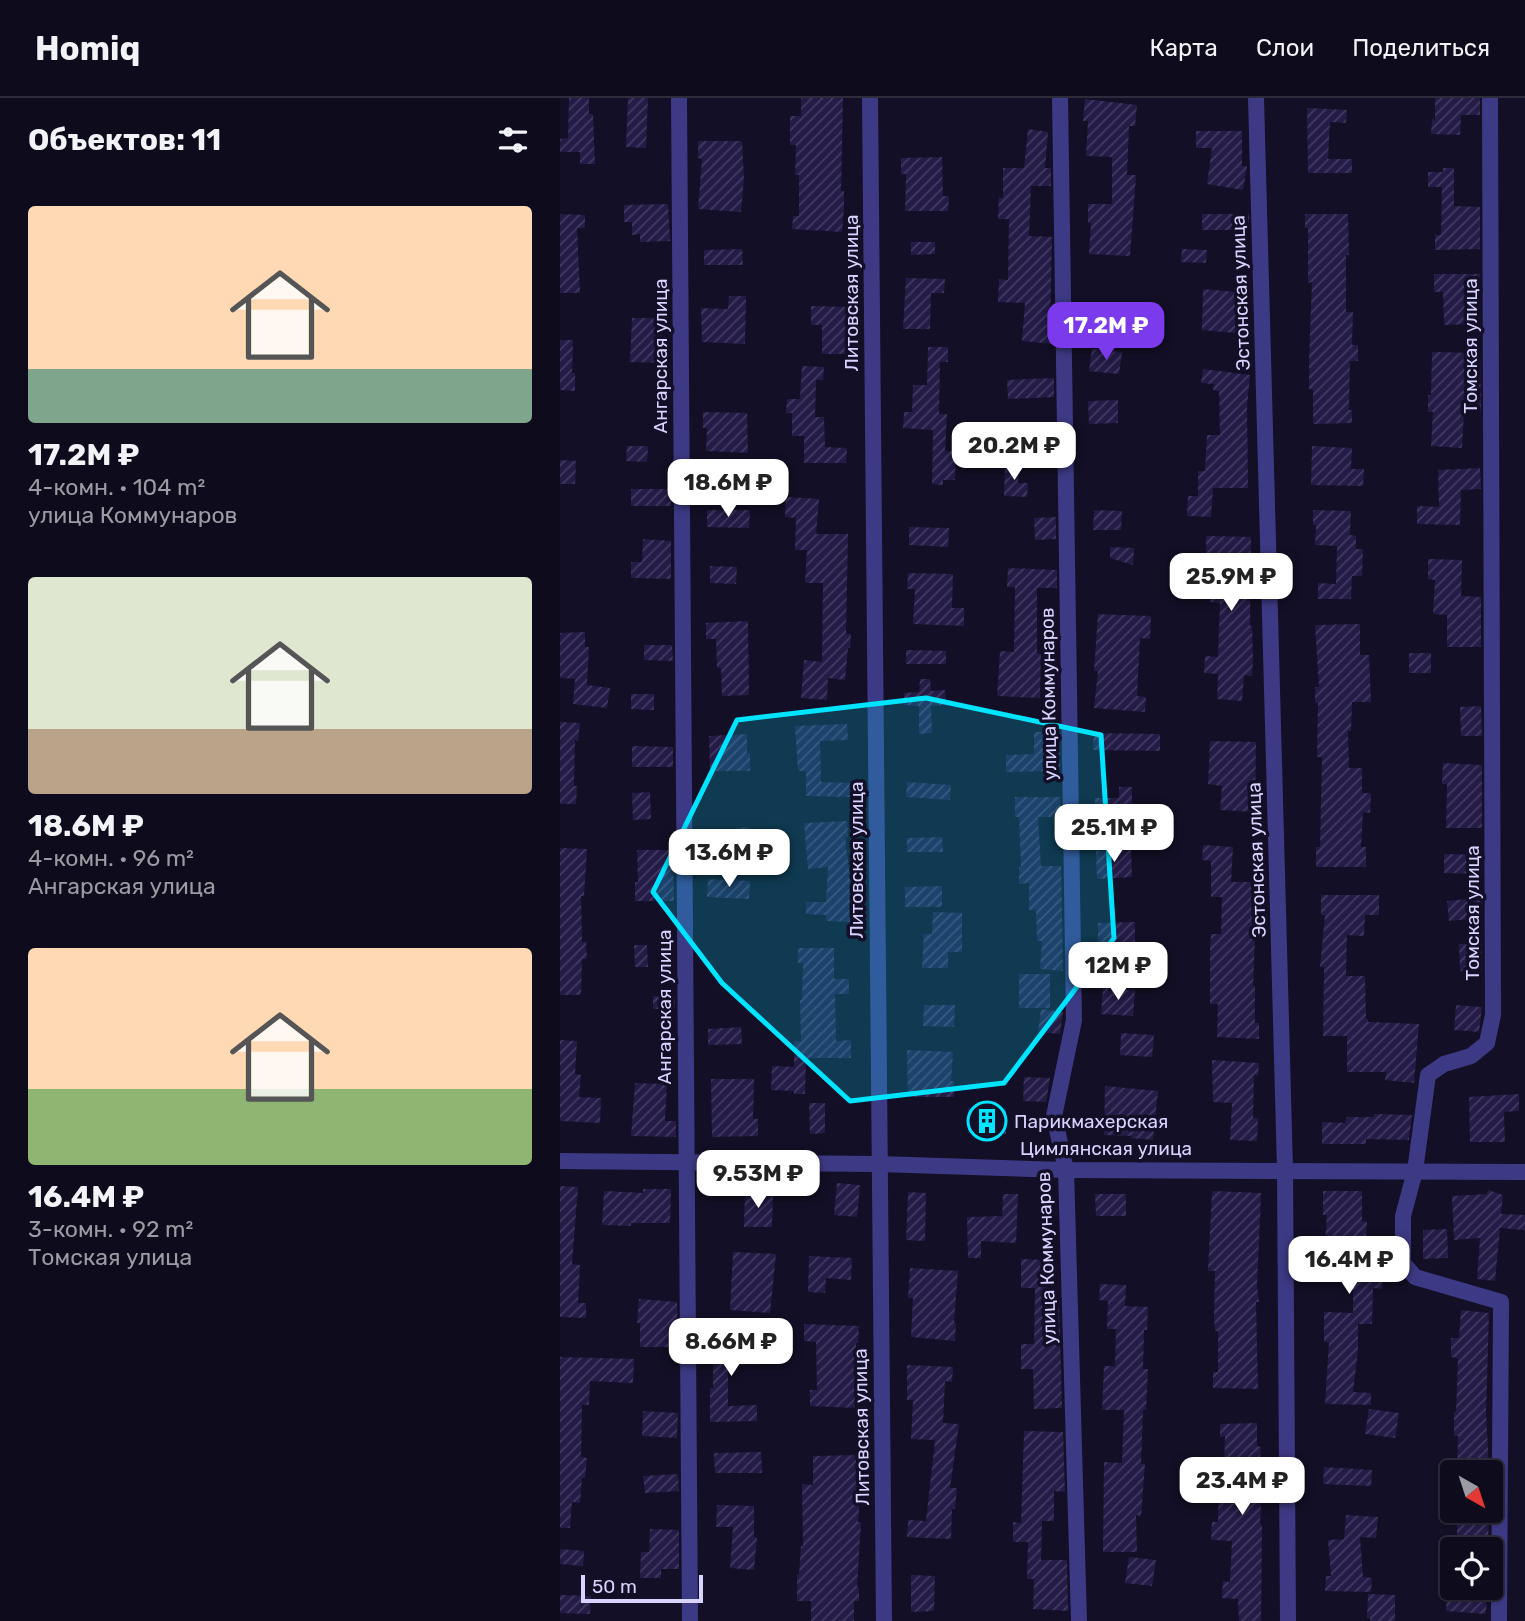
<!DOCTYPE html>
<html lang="ru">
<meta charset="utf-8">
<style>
body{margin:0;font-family:Rubik,sans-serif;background:#171425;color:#f1f3f6;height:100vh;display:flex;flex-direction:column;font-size:26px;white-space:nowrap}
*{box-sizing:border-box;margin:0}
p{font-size:23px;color:#9b9ba3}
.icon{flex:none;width:38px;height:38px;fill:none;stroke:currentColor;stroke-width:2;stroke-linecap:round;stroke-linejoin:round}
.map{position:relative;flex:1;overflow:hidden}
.side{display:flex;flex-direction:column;background:#0e0b1c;width:560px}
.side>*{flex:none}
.needle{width:46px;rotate:141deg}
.fabs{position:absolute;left:880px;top:1362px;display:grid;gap:14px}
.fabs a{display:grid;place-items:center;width:63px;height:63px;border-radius:7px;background:#0e0b1c;box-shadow:0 2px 5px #0004,0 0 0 2px #2e2b3b;font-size:35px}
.scale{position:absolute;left:21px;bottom:18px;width:122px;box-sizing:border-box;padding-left:7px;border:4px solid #d9d4ff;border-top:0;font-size:19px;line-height:24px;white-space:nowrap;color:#d9d4ff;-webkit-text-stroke:5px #130f26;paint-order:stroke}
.price{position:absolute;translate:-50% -60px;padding:0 16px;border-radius:14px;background:#fff;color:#222;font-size:23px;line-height:46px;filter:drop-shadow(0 2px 4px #0008)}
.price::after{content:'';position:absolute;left:50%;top:42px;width:21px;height:16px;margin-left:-10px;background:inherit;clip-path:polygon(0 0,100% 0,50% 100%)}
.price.on{background:#7c3aed;color:#fff}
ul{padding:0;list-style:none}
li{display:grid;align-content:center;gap:14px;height:371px;padding:0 28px}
li span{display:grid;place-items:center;height:217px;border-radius:7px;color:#555}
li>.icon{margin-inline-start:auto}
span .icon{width:126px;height:126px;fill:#fffc;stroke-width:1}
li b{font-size:30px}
h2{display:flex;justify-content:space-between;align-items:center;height:84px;padding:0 28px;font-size:30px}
header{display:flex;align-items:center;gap:42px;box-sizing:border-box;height:98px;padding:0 35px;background:#0e0b1c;border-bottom:2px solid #2e2b3b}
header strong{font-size:33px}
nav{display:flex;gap:38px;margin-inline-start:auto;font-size:24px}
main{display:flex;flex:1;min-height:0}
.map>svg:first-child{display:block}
</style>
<header>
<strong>Homiq</strong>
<nav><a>Карта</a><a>Слои</a><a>Поделиться</a></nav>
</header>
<main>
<section class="side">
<h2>Объектов: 11<svg class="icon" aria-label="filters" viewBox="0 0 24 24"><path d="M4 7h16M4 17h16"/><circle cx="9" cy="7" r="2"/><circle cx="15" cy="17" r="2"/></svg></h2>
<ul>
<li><span style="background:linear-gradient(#ffd9b3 75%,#7fa58c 0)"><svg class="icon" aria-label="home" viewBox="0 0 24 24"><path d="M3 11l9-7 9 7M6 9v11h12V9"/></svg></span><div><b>17.2M ₽</b><p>4-комн. · 104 m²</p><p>улица Коммунаров</p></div></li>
<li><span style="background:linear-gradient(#dfe7d0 70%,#b9a48a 0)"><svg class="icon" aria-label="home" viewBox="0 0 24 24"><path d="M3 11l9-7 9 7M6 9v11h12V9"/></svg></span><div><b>18.6M ₽</b><p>4-комн. · 96 m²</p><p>Ангарская улица</p></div></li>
<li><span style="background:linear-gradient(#ffd9b3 65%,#8fb573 0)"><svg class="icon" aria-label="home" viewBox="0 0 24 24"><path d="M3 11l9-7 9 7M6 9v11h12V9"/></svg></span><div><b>16.4M ₽</b><p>3-комн. · 92 m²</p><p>Томская улица</p></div></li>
</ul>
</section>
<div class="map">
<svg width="965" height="1523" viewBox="0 0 965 1523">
<defs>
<pattern id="building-hatch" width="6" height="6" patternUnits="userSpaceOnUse" patternTransform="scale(1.75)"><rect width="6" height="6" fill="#241b47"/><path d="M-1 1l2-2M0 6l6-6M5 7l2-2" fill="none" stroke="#433b63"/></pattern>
</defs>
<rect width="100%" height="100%" fill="#130f26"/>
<g fill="url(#building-hatch)">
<polygon points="9,0 29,0 29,16 33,16 35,66 20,66 20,54 0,54 0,41 8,40"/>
<polygon points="68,0 88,0 86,50 66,49"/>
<polygon points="241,0 283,0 281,93 284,93 284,109 282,134 232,131 233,118 239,118 239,77 235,77 236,47 230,47 230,18 241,18"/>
<polygon points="875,0 920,0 920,17 901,17 900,37 871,36 872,21 875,22"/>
<polygon points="525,1 577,7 575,28 569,28 567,77 576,77 570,158 529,156 531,125 528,125 528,106 552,106 552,59 526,58 528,23 523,23"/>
<polygon points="747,10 787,12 786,25 770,24 768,61 792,61 792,75 748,75"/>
<polygon points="468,31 488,34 485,70 491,70 491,88 471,88 469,138 492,139 490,228 493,228 493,246 462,243 465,205 438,204 439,181 448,182 449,121 438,121 439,99 443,100 443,70 464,70"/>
<polygon points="636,33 682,33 682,68 687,68 683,92 647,86 652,50 636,50"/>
<polygon points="138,43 182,43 184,81 181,114 138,111 142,61 138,60"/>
<polygon points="382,59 383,98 389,98 388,113 345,113 346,76 341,76 341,60"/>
<polygon points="883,70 894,70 894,108 920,109 920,151 875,152 875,137 881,137 882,89 868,89 868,74 883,74"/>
<polygon points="108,106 110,143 80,144 80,136 72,137 72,124 64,124 64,107"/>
<polygon points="0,116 25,117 25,130 17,130 20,195 0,195"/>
<rect x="642" y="116" width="47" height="16"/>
<polygon points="745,116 788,116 789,157 786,157 786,214 793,214 792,247 798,247 798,263 790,263 789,312 792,312 792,325 753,326 753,292 749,291 749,261 752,184 748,185 748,130 745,130"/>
<polygon points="351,144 375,144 375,156 351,157"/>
<polygon points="182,151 183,167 144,167 144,152"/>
<polygon points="622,151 647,152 646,165 621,164"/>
<polygon points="874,176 920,176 920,226 884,227 883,194 874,194"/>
<polygon points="346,180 385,181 384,195 371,195 370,231 343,231"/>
<polygon points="643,191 687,195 684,219 688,220 687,236 642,232"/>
<polygon points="169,198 186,198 185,246 142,244 141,210 168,211"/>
<polygon points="251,208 289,209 288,256 262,256 262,227 251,227"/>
<polygon points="560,208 560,224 530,224 530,209"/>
<polygon points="72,220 109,220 109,234 102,234 101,265 70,264"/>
<polygon points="0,242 13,242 12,275 15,275 15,293 0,292"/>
<polygon points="368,249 388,249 388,264 380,264 379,316 387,316 385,353 396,353 395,382 383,382 383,387 372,386 373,332 343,330 344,314 352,314 353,287 367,287"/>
<polygon points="532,251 562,254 559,276 529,273"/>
<polygon points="872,254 920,255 921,313 904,314 902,350 871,348 873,314 868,314 868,297 871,297"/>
<polygon points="242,268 264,269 263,282 256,282 255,319 264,319 265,349 287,350 286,365 244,365 244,338 232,338 232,315 226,315 227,301 240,301"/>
<polygon points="643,271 690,277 687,309 688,390 653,390 651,419 627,418 628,398 638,398 638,373 645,373 647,337 660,337 659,293 653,292 654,286 641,285"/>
<polygon points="494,280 494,299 448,301 447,282"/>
<polygon points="558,302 558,325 529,326 528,303"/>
<polygon points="143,314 187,315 188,355 146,353 147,330 143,330"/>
<polygon points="495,338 495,355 474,356 473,339"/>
<polygon points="67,348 88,348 87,364 66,363"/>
<polygon points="752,348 792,350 791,371 804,371 803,388 751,387"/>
<polygon points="0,362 16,363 15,386 0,386"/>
<polygon points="445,365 459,366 458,385 468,385 467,399 444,398"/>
<polygon points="920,370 921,391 901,392 900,427 857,426 857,408 879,409 878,372"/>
<rect x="71" y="391" width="40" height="17"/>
<polygon points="226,399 259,401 256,436 288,436 286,536 291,536 290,550 288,550 285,582 268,580 267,602 241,600 244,562 262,564 263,485 245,485 247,452 235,452 236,420 225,419"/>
<polygon points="147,412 190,412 189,430 147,429"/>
<polygon points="534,412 562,413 561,432 533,432"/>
<polygon points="753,412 791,413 790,437 796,438 796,451 803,451 802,478 792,478 791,501 758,501 758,485 776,486 777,448 755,447 756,427 753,427"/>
<polygon points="496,419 496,441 475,442 474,420"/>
<polygon points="349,429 389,430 388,449 349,447"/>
<polygon points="646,438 691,439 690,528 692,528 693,561 692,578 684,577 682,603 657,601 658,576 644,575 645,558 658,559 660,505 650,504 651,479 647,479"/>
<polygon points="83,441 111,443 111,481 71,480 71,464 82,464"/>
<polygon points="550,449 574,450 573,467 550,460"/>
<polygon points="868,461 902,462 901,498 921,499 921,549 887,549 887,517 873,516 875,482 868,481"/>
<polygon points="150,468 177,469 176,486 150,485"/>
<polygon points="448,470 497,472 497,490 477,490 477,555 481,556 480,600 437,598 440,553 454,554 455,489 447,489"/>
<polygon points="348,475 393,476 392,510 404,510 404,528 353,526 355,491 347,491"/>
<polygon points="538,516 591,518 590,541 580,540 577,598 586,599 585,614 534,610 538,573 534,573"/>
<polygon points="188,523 189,597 162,598 161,570 157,570 156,541 146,541 146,525"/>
<polygon points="800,526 800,557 809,557 811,604 792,604 791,633 788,633 789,670 802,670 802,695 811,695 810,715 803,714 801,749 806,749 806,769 756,769 756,749 760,749 762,659 757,659 758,605 755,605 755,589 759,589 755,527"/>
<polygon points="25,534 25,549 29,549 27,587 50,590 47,610 13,606 15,581 0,580 0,535"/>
<polygon points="84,547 112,547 113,563 84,562"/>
<polygon points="346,552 386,553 386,566 346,566"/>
<rect x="849" y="555" width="22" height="20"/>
<polygon points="360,581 370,581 371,593 385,592 386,607 371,608 372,635 359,636 359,608 344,607 344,595 359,594"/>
<polygon points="71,596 94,596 94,612 71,611"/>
<polygon points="921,608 922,638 901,638 900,609"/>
<polygon points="0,624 20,625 18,643 15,642 14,688 17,688 16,706 0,706"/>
<polygon points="287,626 288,642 260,643 261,684 290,685 290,699 246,698 246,673 238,673 235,628"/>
<polygon points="474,634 499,634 500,673 446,674 446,657 474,656"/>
<polygon points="534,635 600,636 600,653 533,652"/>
<polygon points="187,636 187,655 190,655 190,673 150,673 149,638"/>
<polygon points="650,643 696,644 695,714 660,712 662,688 648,686"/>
<polygon points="72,648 113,649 113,669 72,669"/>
<polygon points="883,665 922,667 922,730 886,730 887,686 882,686"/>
<polygon points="347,684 391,687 390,702 346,699"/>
<polygon points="559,689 572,689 572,715 535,715 535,700 559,700"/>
<polygon points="90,694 91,721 73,722 72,695"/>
<polygon points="455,699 500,699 500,719 478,719 481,768 501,768 503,873 480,871 482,843 477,843 476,812 469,812 469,785 459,786 459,769 461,769 459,719 455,719"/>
<polygon points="287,723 288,739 285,739 290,781 292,781 290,824 266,823 266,817 246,816 246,804 266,804 268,769 248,771 244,725"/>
<polygon points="189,729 191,743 173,745 172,731"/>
<polygon points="382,739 383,754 347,754 347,740"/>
<polygon points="643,747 673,749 671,784 692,784 695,839 693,888 695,888 695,925 699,925 699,941 657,939 658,906 650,906 650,849 651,836 661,836 662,799 651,799 651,763 642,762"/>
<polygon points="0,750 27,751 24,798 21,798 22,844 26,844 27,861 22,861 21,897 0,897"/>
<polygon points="77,752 113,752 114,803 75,803 75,784 78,784"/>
<polygon points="571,752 572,779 537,781 536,753"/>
<polygon points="884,756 922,757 922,776 884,775"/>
<polygon points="148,781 190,783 189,801 147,799"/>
<polygon points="382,788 382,809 345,809 345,789"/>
<polygon points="761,797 819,797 819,817 805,817 804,838 787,837 786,878 805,878 806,921 808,921 808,924 859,926 854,985 825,982 826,974 787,974 787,938 763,938 764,869 760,869 765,817 761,817"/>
<polygon points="917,800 922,800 922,820 889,823 887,803"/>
<polygon points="373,814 402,815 402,854 388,854 388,870 362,870 364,836 372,836"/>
<polygon points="575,824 575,846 538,847 538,825"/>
<polygon points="922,845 922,872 900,873 899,846"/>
<polygon points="74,847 87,847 88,869 75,869"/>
<polygon points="238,850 274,850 274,881 289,881 289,896 275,896 276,943 291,942 291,960 246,960 245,996 234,996 234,993 211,992 212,968 234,969 234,943 241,943 240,902 242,902 243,865 238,865"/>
<rect x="459" y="876" width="31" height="34"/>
<polygon points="543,890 575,892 573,918 541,916"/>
<rect x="93" y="898" width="22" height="13"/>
<polygon points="364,907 395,907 394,929 363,928"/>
<polygon points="896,907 922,909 919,934 894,932"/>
<polygon points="481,911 503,914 500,936 478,934"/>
<polygon points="181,929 182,946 148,947 148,931"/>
<polygon points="561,935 594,937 592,959 560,957"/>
<polygon points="0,942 17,943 15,976 21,977 19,999 41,1000 40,1025 0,1023"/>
<polygon points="347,952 393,954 391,983 394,983 394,999 348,999"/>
<polygon points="652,962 699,965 698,977 694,977 693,1020 698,1020 697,1043 670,1042 672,1005 653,1004"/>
<polygon points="464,979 490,980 486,1004 463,1003"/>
<polygon points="151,981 194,981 193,1021 198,1021 198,1038 152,1039"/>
<polygon points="75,985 107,986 105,1023 116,1023 116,1039 71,1038"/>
<polygon points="545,988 598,993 593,1042 571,1040 572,1038 544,1037"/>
<polygon points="959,996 959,1013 944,1014 945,1044 910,1044 909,999"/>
<polygon points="249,1005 265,1005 265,1035 250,1036"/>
<polygon points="408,1010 446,1010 446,1036 408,1035"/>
<polygon points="814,1016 852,1017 849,1042 806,1041 806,1046 762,1046 762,1024 785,1025 787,1019 814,1019"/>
<polygon points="277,1085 300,1087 297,1119 274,1117"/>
<polygon points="0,1088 18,1089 12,1166 20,1167 18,1205 26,1205 26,1220 0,1219"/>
<polygon points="83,1091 111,1091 110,1125 71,1125 71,1128 42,1127 44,1093 83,1095"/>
<polygon points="928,1092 943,1097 941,1116 965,1117 965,1132 940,1130 935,1183 917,1181 920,1140 894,1142 892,1098 927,1096"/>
<polygon points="652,1093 701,1095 697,1188 699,1204 696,1204 698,1291 653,1290 653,1274 658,1274 658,1233 655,1233 654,1218 655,1173 648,1173"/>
<polygon points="763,1093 802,1093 802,1123 807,1124 804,1163 824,1165 822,1191 813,1190 812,1226 798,1226 798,1252 793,1294 811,1295 811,1307 765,1306 769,1244 764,1244 764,1214 793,1215 793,1188 789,1187 793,1149 765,1147 767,1117 763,1117"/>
<polygon points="185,1094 213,1095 212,1129 184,1129"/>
<polygon points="348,1094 366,1095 365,1143 346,1142"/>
<polygon points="443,1096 458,1096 456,1145 421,1143 421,1160 408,1160 407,1119 442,1118"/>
<polygon points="535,1096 566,1096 566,1118 536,1118"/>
<polygon points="887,1131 888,1160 863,1161 863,1132"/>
<polygon points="173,1154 216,1156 210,1215 170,1212"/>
<polygon points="249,1158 292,1160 291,1182 266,1180 265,1195 248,1194"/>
<polygon points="461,1161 488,1162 487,1205 499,1205 502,1310 474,1311 473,1271 461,1271 461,1246 474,1246 475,1190 461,1190"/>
<polygon points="350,1170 398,1173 394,1224 396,1225 395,1243 351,1239 353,1200 348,1200"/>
<polygon points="540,1186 566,1187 565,1208 588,1209 587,1232 584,1232 583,1271 588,1271 586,1312 583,1312 581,1366 585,1366 581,1418 576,1417 577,1454 543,1454 544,1364 562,1365 564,1312 542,1312 544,1268 555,1268 556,1231 547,1231 548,1203 539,1202"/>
<polygon points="79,1201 117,1204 118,1249 80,1249 80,1225 77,1225"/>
<polygon points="901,1212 929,1215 926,1314 929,1372 897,1371 898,1338 894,1338 894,1314 896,1314 898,1260 891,1259 891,1240 899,1240"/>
<polygon points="244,1226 299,1228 298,1245 296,1245 295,1310 250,1308 250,1292 257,1292 256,1244 244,1243"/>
<polygon points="153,1241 199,1241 200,1266 168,1267 168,1308 197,1307 197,1323 150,1324 150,1290 153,1290"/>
<polygon points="0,1259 74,1261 73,1285 30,1283 29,1307 22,1307 21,1359 27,1360 25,1380 22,1380 20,1405 12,1404 10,1430 0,1430"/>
<polygon points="347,1267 393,1269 392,1284 385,1283 383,1325 399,1326 390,1390 397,1390 395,1411 392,1411 391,1441 347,1439 348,1422 366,1423 375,1342 351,1341 353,1302 347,1302"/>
<polygon points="809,1311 839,1315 835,1340 805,1336"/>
<polygon points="83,1313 118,1315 117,1340 82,1338"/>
<polygon points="697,1325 697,1348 701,1349 698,1388 702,1388 700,1426 702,1427 701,1523 679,1523 678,1501 662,1500 663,1483 670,1484 672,1443 651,1442 652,1424 658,1424 659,1369 664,1369 665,1338 660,1339 660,1326"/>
<polygon points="464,1333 503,1334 505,1394 494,1393 494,1423 482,1423 481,1462 507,1462 508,1513 473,1511 474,1481 467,1481 468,1444 453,1444 453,1424 461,1425"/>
<polygon points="201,1354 202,1375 155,1375 154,1355"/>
<polygon points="299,1357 301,1389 298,1424 301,1424 300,1440 297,1489 299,1489 299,1503 294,1503 294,1523 251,1523 251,1503 237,1503 237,1476 239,1476 241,1448 243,1448 242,1386 253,1387 253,1358"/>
<polygon points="764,1369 812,1372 811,1388 763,1386"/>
<polygon points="118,1376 119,1393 85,1395 83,1378"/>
<polygon points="157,1407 194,1408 194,1439 197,1439 194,1472 170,1470 173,1429 156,1429"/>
<polygon points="786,1417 818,1419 816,1440 800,1439 803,1479 812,1480 811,1494 765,1493 766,1478 771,1478 768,1442 784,1441"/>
<polygon points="897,1422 929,1423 928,1441 897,1440"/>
<polygon points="90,1431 119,1432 119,1471 101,1471 101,1480 80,1480 81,1454 89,1454"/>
<polygon points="0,1451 24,1453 23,1468 0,1466"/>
<polygon points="569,1459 596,1462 592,1488 565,1485"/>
<polygon points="351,1477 375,1478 374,1513 351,1514"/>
<polygon points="887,1489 927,1489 926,1516 886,1513"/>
<polygon points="808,1496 835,1497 835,1523 810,1523 810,1520 807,1520"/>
<polygon points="0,1497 31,1498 30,1516 0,1515"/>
</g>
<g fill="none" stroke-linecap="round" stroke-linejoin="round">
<g stroke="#3d3a85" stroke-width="16">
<polyline points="119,0 130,1523"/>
<polyline points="310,0 324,1523"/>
<polyline points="500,0 514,922 494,1018 506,1072 519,1523"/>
<polyline points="696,0 725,1071 728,1523"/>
<polyline points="930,0 933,917 927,945 911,958 884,966 868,977 855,1073 843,1118 843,1165 855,1179 941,1204 939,1523"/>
<polyline points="0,1063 319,1066 506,1072 965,1074"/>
</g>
</g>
<path fill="#00e5ff" fill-opacity="0.2" stroke="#00e5ff" stroke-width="5" stroke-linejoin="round" d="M366,600L541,637L554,840L444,985L290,1003L162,885L93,794L177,622Z"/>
<defs>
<symbol id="building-ring" viewBox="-11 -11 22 22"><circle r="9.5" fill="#130f26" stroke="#00e5ff" stroke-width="1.5"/><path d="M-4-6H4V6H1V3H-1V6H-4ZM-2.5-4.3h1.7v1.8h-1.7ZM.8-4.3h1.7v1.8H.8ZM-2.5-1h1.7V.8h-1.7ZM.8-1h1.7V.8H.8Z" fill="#00e5ff"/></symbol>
</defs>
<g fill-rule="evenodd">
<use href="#building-ring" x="405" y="1001" width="44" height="44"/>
</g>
<g text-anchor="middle" stroke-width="7" stroke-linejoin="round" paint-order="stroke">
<g font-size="19" fill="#d9d4ff" stroke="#130f26">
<text transform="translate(291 195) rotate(-90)" y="7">Литовская улица</text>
<text transform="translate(680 195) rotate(-92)" y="7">Эстонская улица</text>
<text transform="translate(910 248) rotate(-90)" y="7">Томская улица</text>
<text transform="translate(100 258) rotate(-90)" y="7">Ангарская улица</text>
<text transform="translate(488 596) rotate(-91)" y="7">улица Коммунаров</text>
<text transform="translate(296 762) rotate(-90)" y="7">Литовская улица</text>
<text transform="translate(696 762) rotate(-92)" y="7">Эстонская улица</text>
<text transform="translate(912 815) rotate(-90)" y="7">Томская улица</text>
<text transform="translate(104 909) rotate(-90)" y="7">Ангарская улица</text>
<text x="546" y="1057">Цимлянская улица</text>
<text transform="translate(486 1160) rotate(-92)" y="7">улица Коммунаров</text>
<text transform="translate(301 1329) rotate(-91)" y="7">Литовская улица</text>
</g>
<g font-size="19" fill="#d9d4ff" stroke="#130f26" text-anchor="start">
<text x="454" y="1030">Парикмахерская</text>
</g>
</g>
</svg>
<div class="fabs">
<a><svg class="needle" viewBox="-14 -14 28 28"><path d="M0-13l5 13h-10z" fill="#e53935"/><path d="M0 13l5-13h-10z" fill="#9b9ba3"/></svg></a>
<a><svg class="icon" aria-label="locate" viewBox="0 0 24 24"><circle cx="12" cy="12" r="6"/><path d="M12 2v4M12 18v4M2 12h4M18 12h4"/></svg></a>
</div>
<div class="scale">50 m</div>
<b class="price on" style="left:546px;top:264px">17.2M ₽</b>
<b class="price" style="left:454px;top:384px">20.2M ₽</b>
<b class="price" style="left:168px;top:421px">18.6M ₽</b>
<b class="price" style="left:671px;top:515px">25.9M ₽</b>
<b class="price" style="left:554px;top:766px">25.1M ₽</b>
<b class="price" style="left:169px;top:791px">13.6M ₽</b>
<b class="price" style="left:558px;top:904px">12M ₽</b>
<b class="price" style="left:198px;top:1112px">9.53M ₽</b>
<b class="price" style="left:789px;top:1198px">16.4M ₽</b>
<b class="price" style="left:171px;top:1280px">8.66M ₽</b>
<b class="price" style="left:682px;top:1419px">23.4M ₽</b>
</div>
</main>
